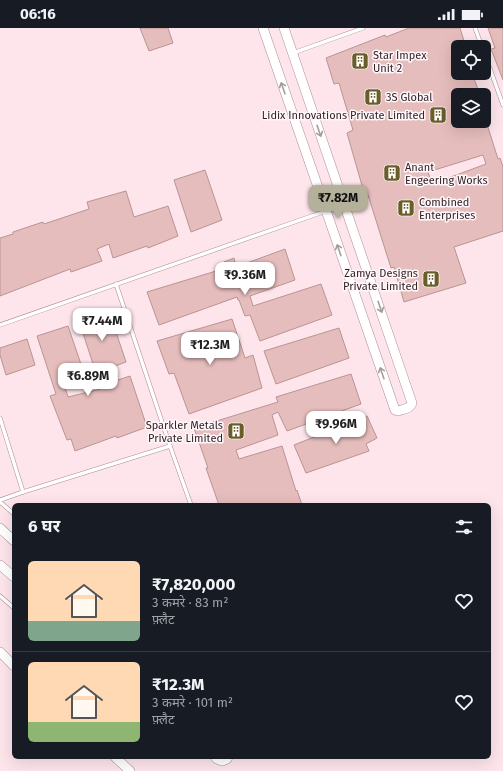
<!DOCTYPE html>
<html lang="hi">
<meta charset="utf-8">
<style>
body{margin:0;font-family:"Fira Sans","Noto Sans Devanagari",sans-serif;background:#242831;color:#f1f3f6;height:100vh;display:flex;flex-direction:column;font-size:15px;white-space:nowrap}
*{box-sizing:border-box;margin:0}
p{font-size:13px;color:#9ea1a6}
.icon{flex:none;width:22px;height:22px;fill:none;stroke:currentColor;stroke-width:2;stroke-linecap:round;stroke-linejoin:round}
.map{position:relative;flex:1;overflow:hidden}
.sheet{position:absolute;left:12px;top:475px;width:479px;height:256px;display:flex;flex-direction:column;background:#171b24;border-radius:6px;box-shadow:0 4px 16px #0002}
.sheet>*{flex:none}
.fabs{position:absolute;left:451px;top:12px;display:grid;gap:8px}
.fabs a{display:grid;place-items:center;width:40px;height:40px;border-radius:6px;background:#171b24;box-shadow:0 4px 16px #0002;font-size:20px}
.price{position:absolute;translate:-50% -34px;padding:0 9px;border-radius:8px;background:#fff;color:#222;font-size:13px;line-height:26px;filter:drop-shadow(0 1px 2px #0008)}
.price::after{content:'';position:absolute;left:50%;top:24px;width:12px;height:9px;margin-left:-6px;background:inherit;clip-path:polygon(0 0,100% 0,50% 100%)}
.price.selected{background:#b4b09a;color:#111}
ul{padding:0;list-style:none}
li{display:flex;align-items:center;gap:12px;height:100px;padding:0 16px}
li+li{border-top:1px solid #363941}
li span{display:grid;place-items:center;flex:none;width:112px;height:80px;border-radius:6px;color:#555}
li>.icon{margin-inline-start:auto}
span .icon{width:48px;height:48px;fill:#fffc;stroke-width:1}
li b{font-size:17px}
h2{display:flex;justify-content:space-between;align-items:center;height:48px;padding:0 16px;font-size:17px}
.status{display:flex;justify-content:space-between;align-items:center;height:28px;padding:0 20px;background:#171b24;direction:ltr}
.status svg{height:11px;fill:currentColor}
.map>svg:first-child{display:block}
</style>
<div class="status"><b>06:16</b><svg viewBox="0 0 49 12"><path d="M0 12V9h3v3zM5 12V6h3v6zM10 12V3h3v9zM15 12V0h3v12zM26 1h20v11H26zM47 4h2v5h-2z"/></svg></div>
<div class="map">
<svg width="503" height="743" viewBox="0 0 503 743">
<rect width="100%" height="100%" fill="#fde5eb"/>
<g fill="#e5bdbc" stroke="#ba9494" fill-rule="evenodd">
<polygon points="140,0 168,0 173,15 149,23"/>
<path d="M409,0H460L464,13L458,15V45H472L480,67H458V93H486L498,131L500,130L503,139V203L454,219L466,255L404,274L394,239L391,240L368,167L365,168L347,105L353,102L339,55L334,56L326,30L385,7L386,9ZM483,127L486,136L432,156L428,144Z"/>
<polygon points="488,0 503,0 503,52 491,21 495,20"/>
<polygon points="205,142 222,192 191,204 174,152"/>
<polygon points="126,163 134,189 168,178 178,208 148,220 147,218 113,230 109,216 97,221 102,233 71,244 70,241 0,268 0,210 13,206 13,204 43,194 44,196 89,181 87,174"/>
<polygon points="285,221 295,252 250,268 253,278 321,256 332,287 260,313 250,287 245,288 239,272 238,272 237,269 159,297 147,264 226,240 224,234 234,230 236,239"/>
<polygon points="109,283 126,334 96,345 79,293"/>
<polygon points="232,291 245,330 253,327 262,360 189,386 174,345 169,346 157,313"/>
<polygon points="68,298 85,348 64,356 68,369 101,361 100,358 130,348 147,399 117,410 116,408 75,423 71,411 67,412 50,368 56,366 37,308"/>
<polygon points="339,300 349,330 276,356 264,323"/>
<polygon points="27,311 35,337 6,347 0,327 0,320"/>
<polygon points="351,346 361,376 287,403 278,384 272,387 278,407 236,422 239,431 282,418 296,463 297,462 302,477 219,477 206,440 208,440 194,400 278,374 276,369"/>
<polygon points="367,388 377,410 366,416 369,423 306,445 294,417"/>
</g>
<g fill="none" stroke-linecap="round" stroke-linejoin="round">
<defs>
<g id="service">
<polyline points="475,0 482,19"/>
<polyline points="484,24 503,77"/>
<polyline points="293,25 363,0"/>
<polyline points="116,256 170,418 191,477"/>
<polyline points="0,297 326,183 344,178"/>
<polyline points="0,390 23,464"/>
<polyline points="0,472 23,464 170,418"/>
<polyline points="0,474 14,486"/>
<polyline points="0,568 14,580"/>
</g>
<g id="tertiary">
<path d="M263,0L395,382L398,383C404,381 410,381 412,375L284,0"/>
<polyline points="0,500 14,513"/>
<polyline points="0,537 14,549"/>
<polyline points="0,624 14,638"/>
<polyline points="115,729 130,743"/>
<polyline points="215,729 217,731 222,733 227,731 228,729"/>
</g>
</defs>
<use href="#service" stroke="#b08c96" stroke-width="4.5"/>
<use href="#tertiary" stroke="#b08c96" stroke-width="10"/>
<use href="#service" stroke="#fff" stroke-width="3.5"/>
<use href="#tertiary" stroke="#fff" stroke-width="9"/>
</g>
<defs><path id="oneway-shaft" d="M-6 0H5M1.5-3L5.5 0L1.5 3" fill="none" stroke-width="1.6" stroke-linecap="round" stroke-linejoin="round"/></defs>
<g stroke="#a39c9e">
<use href="#oneway-shaft" transform="translate(283 60) rotate(-109)"/>
<use href="#oneway-shaft" transform="translate(319 103) rotate(71)"/>
<use href="#oneway-shaft" transform="translate(339 222) rotate(-109)"/>
<use href="#oneway-shaft" transform="translate(380 279) rotate(71)"/>
<use href="#oneway-shaft" transform="translate(382 345) rotate(-109)"/>
</g>
<defs>
<symbol id="building-square" viewBox="-11 -11 22 22"><rect x="-9" y="-9" width="18" height="18" rx="4" fill="#6a5d2a" stroke="#fff7f9"/><path d="M-4-6H4V6H1V3H-1V6H-4ZM-2.5-4.3h1.7v1.8h-1.7ZM.8-4.3h1.7v1.8H.8ZM-2.5-1h1.7V.8h-1.7ZM.8-1h1.7V.8H.8Z" fill="#fff"/></symbol>
</defs>
<g fill-rule="evenodd">
<use href="#building-square" x="350" y="23" width="20" height="20"/>
<use href="#building-square" x="363" y="59" width="20" height="20"/>
<use href="#building-square" x="428" y="77" width="20" height="20"/>
<use href="#building-square" x="382" y="135" width="20" height="20"/>
<use href="#building-square" x="396" y="170" width="20" height="20"/>
<use href="#building-square" x="421" y="241" width="20" height="20"/>
<use href="#building-square" x="226" y="393" width="20" height="20"/>
</g>
<g text-anchor="middle" stroke-width="3" stroke-linejoin="round" paint-order="stroke">
<g font-size="11" fill="#322328" stroke="#fff7f9" text-anchor="start">
<text x="373" y="31">Star Impex<tspan x="373" dy="13">Unit 2</tspan></text>
<text x="386" y="73">3S Global</text>
<text x="425" y="91" text-anchor="end">Lidix Innovations Private Limited</text>
<text x="405" y="143">Anant<tspan x="405" dy="13">Engeering Works</tspan></text>
<text x="419" y="178">Combined<tspan x="419" dy="13">Enterprises</tspan></text>
<text x="418" y="249" text-anchor="end">Zamya Designs<tspan x="418" dy="13">Private Limited</tspan></text>
<text x="223" y="401" text-anchor="end">Sparkler Metals<tspan x="223" dy="13">Private Limited</tspan></text>
</g>
</g>
</svg>
<div class="fabs">
<a><svg class="icon" aria-label="locate" viewBox="0 0 24 24"><circle cx="12" cy="12" r="6"/><path d="M12 2v4M12 18v4M2 12h4M18 12h4"/></svg></a>
<a><svg class="icon" aria-label="layers" viewBox="0 0 24 24"><path d="M12 4l9 5-9 5-9-5zM3 14l9 5 9-5"/></svg></a>
</div>
<b class="price selected" style="left:338px;top:191px">₹7.82M</b>
<b class="price" style="left:245px;top:268px">₹9.36M</b>
<b class="price" style="left:102px;top:314px">₹7.44M</b>
<b class="price" style="left:210px;top:338px">₹12.3M</b>
<b class="price" style="left:88px;top:369px">₹6.89M</b>
<b class="price" style="left:336px;top:417px">₹9.96M</b>
<section class="sheet">
<h2>6 घर<svg class="icon" aria-label="filters" viewBox="0 0 24 24"><path d="M4 7h16M4 17h16"/><circle cx="9" cy="7" r="2"/><circle cx="15" cy="17" r="2"/></svg></h2>
<ul>
<li><span style="background:linear-gradient(#ffd9b3 75%,#7fa58c 0)"><svg class="icon" aria-label="home" viewBox="0 0 24 24"><path d="M3 11l9-7 9 7M6 9v11h12V9"/></svg></span><div><b>₹7,820,000</b><p>3 कमरे · 83 m²</p><p>फ़्लैट</p></div><svg class="icon" aria-label="heart" viewBox="0 0 24 24"><path d="M12 20l-8-8c-3-5 5-10 8-4 3-6 11-1 8 4z"/></svg></li>
<li><span style="background:linear-gradient(#ffd9b3 75%,#8fb573 0)"><svg class="icon" aria-label="home" viewBox="0 0 24 24"><path d="M3 11l9-7 9 7M6 9v11h12V9"/></svg></span><div><b>₹12.3M</b><p>3 कमरे · 101 m²</p><p>फ़्लैट</p></div><svg class="icon" aria-label="heart" viewBox="0 0 24 24"><path d="M12 20l-8-8c-3-5 5-10 8-4 3-6 11-1 8 4z"/></svg></li>
</ul>
</section>
</div>
